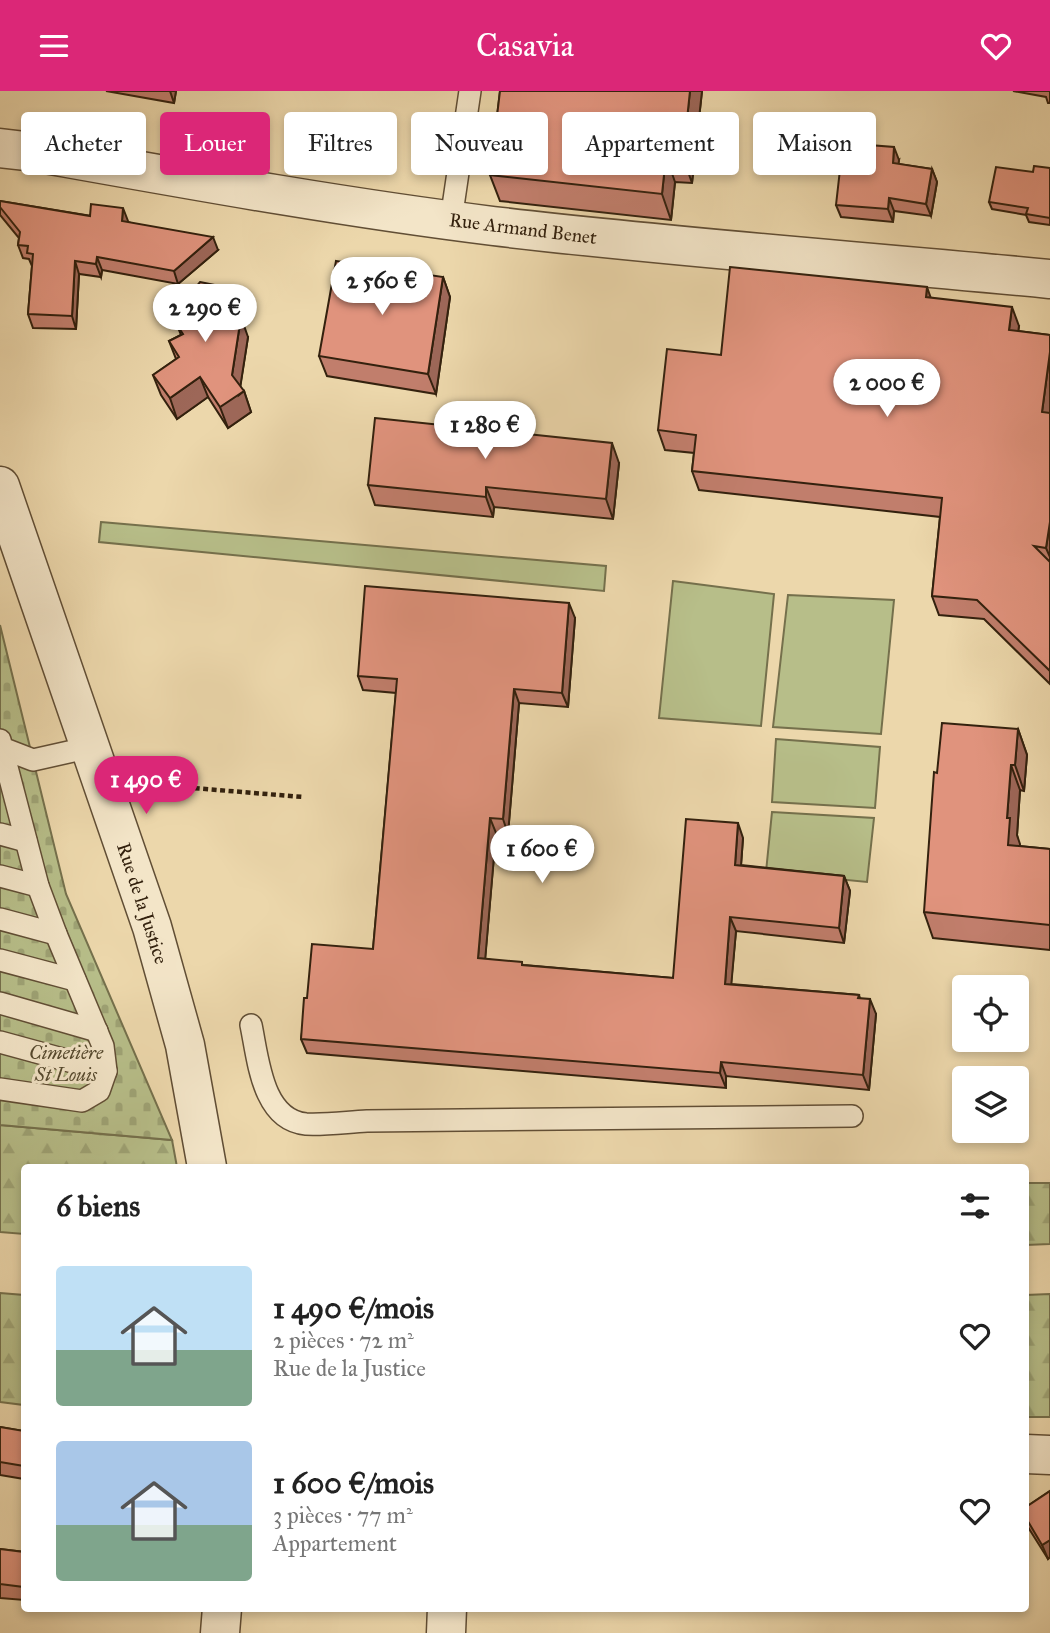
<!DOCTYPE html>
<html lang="fr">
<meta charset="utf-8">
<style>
body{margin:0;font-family:"IM FELL Great Primer",serif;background:#f6f6f6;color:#222;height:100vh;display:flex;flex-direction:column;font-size:26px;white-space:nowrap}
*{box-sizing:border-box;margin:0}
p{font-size:23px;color:#767676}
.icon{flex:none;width:38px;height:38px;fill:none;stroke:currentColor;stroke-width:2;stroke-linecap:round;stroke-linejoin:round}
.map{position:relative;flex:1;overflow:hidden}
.panel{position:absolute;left:21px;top:1073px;width:1008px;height:448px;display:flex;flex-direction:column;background:#fff;border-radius:7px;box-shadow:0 4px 10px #0003}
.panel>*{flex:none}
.guide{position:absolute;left:21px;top:21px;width:1008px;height:63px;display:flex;gap:14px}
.tools{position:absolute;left:952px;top:884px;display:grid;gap:14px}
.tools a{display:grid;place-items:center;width:77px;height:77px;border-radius:7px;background:#fff;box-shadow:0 4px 10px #0003;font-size:35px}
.price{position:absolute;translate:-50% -60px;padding:0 16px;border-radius:24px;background:#fff;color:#222;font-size:23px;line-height:46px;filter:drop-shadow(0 2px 4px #0008)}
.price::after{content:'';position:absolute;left:50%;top:42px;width:21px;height:16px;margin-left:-10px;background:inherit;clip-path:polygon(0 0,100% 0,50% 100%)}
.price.on{background:#db2777;color:#fff}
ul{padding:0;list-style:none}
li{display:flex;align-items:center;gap:21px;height:175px;padding:0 35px}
li span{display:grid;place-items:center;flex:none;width:196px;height:140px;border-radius:7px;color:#555}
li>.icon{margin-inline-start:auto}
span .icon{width:84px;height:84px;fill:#fffc;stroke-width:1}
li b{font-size:30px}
h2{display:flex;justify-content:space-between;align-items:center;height:84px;padding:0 35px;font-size:30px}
.chip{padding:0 24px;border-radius:7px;background:#fff;box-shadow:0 4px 10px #0003;font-size:24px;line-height:63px}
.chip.on{background:#db2777;color:#fff}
header{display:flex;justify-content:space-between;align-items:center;height:91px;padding:0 35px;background:#db2777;color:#fff;font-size:32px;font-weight:600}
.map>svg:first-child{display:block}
</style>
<header><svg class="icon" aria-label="menu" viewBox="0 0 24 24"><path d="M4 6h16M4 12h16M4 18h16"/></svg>Casavia<svg class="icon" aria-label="heart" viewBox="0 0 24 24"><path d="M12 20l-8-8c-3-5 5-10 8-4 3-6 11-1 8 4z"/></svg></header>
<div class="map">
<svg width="1050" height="1542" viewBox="0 0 1050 1542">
<defs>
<pattern id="forest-firs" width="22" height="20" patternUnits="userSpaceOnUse" patternTransform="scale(1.75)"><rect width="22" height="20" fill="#b7be89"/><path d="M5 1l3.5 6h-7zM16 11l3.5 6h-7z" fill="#9ea375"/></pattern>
<pattern id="cemetery-stones" width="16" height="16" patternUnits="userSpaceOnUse" patternTransform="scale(1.75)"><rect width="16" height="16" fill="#b7be89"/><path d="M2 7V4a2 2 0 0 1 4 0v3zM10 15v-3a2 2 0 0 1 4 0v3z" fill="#9ea375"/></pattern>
</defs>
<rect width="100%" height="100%" fill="#ecd7ab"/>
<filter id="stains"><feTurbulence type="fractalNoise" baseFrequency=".00286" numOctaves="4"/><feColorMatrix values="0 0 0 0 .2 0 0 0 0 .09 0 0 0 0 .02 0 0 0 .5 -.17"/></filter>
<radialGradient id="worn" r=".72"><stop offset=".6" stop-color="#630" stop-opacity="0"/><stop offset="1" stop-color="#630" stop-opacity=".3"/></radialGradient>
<g fill="#b7be89" stroke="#75704c" stroke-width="2">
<polygon points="101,431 606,475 604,500 99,451"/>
<polygon points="673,490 774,503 761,635 659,627"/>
<polygon points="788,504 894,509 881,643 773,636"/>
<polygon points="776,648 880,656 875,717 772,711"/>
<polygon points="772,721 874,727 867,791 766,781"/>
</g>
<g fill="url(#forest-firs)" stroke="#75704c" stroke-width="2">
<polygon points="0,1034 172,1049 177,1076 24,1076 24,1143 0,1141"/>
<polygon points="1026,1092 1050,1092 1050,1153 1026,1154"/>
<polygon points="0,1202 24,1204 24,1314 0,1311"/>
<polygon points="1050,1203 1050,1326 1026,1326 1026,1204"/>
</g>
<polygon fill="url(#cemetery-stones)" stroke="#75704c" stroke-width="2" points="0,534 66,803 172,1049 0,1034"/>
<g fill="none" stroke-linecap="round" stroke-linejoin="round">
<defs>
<g id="lane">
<polyline points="451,129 470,0"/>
<polyline points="0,649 2,657 33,669 91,656"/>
<polyline points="0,656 2,657 38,795 56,843 103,955 106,980 99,1000 82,1010 0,998"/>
<polyline points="0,743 26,750"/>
<polyline points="0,785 38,795"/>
<polyline points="0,828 56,843"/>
<polyline points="0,869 75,889"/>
<polyline points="0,912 97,940"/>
<path d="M251,934C258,967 262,1029 306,1033C326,1034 347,1031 367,1030L852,1025"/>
<polyline points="0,951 106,980"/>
</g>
<g id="street">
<path d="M0,57L34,61C186,88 339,116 493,135C678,157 864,170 1050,188"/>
<polyline points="0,395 152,836 185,954 207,1076"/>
<polyline points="1026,1363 1050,1364"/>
<polyline points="220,1542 222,1517"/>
<polyline points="446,1542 447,1517"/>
</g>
</defs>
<use href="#lane" stroke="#614e35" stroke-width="24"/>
<use href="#street" stroke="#614e35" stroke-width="41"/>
<polyline stroke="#33210e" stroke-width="4.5" stroke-dasharray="5 3.5" stroke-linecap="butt" points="140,686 166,678 187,680 193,697 303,706"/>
<use href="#lane" stroke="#f3e5c8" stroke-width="21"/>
<use href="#street" stroke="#f3e5c8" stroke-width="38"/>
</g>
<g fill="#c17e6c" stroke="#33210e" stroke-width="2">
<polygon points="106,0 176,0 174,12"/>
<polygon points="500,0 702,0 692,92 675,91 671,129 500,110 490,84"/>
<polygon points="1013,0 1050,0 1050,12 1048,12 1046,6"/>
<polygon points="899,69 898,73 932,78 937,91 931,125 894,120 893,131 841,126 836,114"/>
<polygon points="1050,77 1050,134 1029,131 1026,124 992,118 989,111 1033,81"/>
<polygon points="0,110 128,131 218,159 178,193 102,179 101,186 79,183 76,238 33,237 28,223 32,175 29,168 23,167 18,154 19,147 0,124"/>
<polygon points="443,186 450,206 436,303 327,285 319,265"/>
<polygon points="931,207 1019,235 1018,240 1050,244 1050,593 984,528 939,524 932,505 940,426 699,399 692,380 694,362 665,359 658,339 721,264"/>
<polygon points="177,234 248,246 240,296 244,300 251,321 228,337 208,306 177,328 161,304 153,284 176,268 169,250 181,244"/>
<polygon points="619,372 613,428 494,416 493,426 375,414 368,394"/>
<polygon points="575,527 568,616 519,612 508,743 496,742 485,868 524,874 673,887 743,747 741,774 844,785 850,800 844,852 736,840 731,893 859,904 860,907 876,923 869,999 726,985 726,997 307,962 301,948 307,907 373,858 396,602 363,599 358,585"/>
<polygon points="1018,638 1027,664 1024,700 1020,699 1017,744 1019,755 1050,758 1050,859 933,847 924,821"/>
<polygon points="0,1336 24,1340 24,1388 0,1384"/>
<polygon points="1050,1400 1050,1466 1048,1468 1026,1433 1026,1416"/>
<polygon points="0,1458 24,1461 24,1509 0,1507"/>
</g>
<g fill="#9d6758" stroke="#33210e" stroke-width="2">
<polygon points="170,0 176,0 174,12"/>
<polygon points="690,0 702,0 692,92 683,66"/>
<polygon points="894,56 899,69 897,85 893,72"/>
<polygon points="666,65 675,91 671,129 662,103"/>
<polygon points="932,78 937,91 931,125 926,113"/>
<polygon points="889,107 894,120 893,131 888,118"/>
<polygon points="123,117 128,130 126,143 122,130"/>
<polygon points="213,146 218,159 178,193 174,180"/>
<polygon points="97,166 102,179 101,186 96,173"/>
<polygon points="75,170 79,183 76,238 72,225"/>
<polygon points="443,186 450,206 436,303 428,283"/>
<polygon points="927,196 934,216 926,206"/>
<polygon points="1012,216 1019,235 1016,258 1009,239"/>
<polygon points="241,226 248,246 239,304 244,300 251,321 228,337 220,316 232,284"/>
<polygon points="1050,261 1050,335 1042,321"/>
<polygon points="200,286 208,306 177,328 170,307"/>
<polygon points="612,352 619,372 613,428 606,408"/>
<polygon points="486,396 494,416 493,426 486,406"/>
<polygon points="1050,431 1050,466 1046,457"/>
<polygon points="569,512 575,527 568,616 562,602"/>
<polygon points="514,598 519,612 508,743 503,728"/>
<polygon points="1018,638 1027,664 1024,700 1015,674"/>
<polygon points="1011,674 1020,699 1017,744 1020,753 1017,779 1008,754 1007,727"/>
<polygon points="490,727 496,742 484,882 478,867"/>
<polygon points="738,732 743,747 740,788 735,774"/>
<polygon points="844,785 850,800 844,852 839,837"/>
<polygon points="730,826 736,840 730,908 725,893"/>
<polygon points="870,908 876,923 869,999 863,984"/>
<polygon points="721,971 726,985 726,997 720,982"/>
<polygon points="1050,1449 1050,1466 1048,1468 1042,1454"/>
</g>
<g fill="#e0937d" stroke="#33210e" stroke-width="2">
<polygon points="500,0 690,0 683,66 666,65 662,103 490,84"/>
<polygon points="843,52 894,56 893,72 932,78 926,113 889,107 888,118 836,114"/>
<polygon points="1034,75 1050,77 1050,127 1026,123 1028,117 989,111 996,76 1033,81"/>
<polygon points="0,110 90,125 91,113 123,117 122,130 213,146 174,180 97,166 96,173 75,170 72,225 28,223 33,163 27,162 28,155 18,154 20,141 0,116"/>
<polygon points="336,170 443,186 428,283 319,265"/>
<polygon points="730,176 927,196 926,206 1012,216 1009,239 1050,244 1050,261 1042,321 1050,322 1050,431 1046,457 1034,455 1050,471 1050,580 977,509 932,505 942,407 692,380 696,344 658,339 667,258 721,264"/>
<polygon points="200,191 230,197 241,226 232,284 244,300 220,316 200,286 170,307 153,284 179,266 169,250 183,243 177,234 181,214"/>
<polygon points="375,327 612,352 606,408 486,396 486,406 368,394"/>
<polygon points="365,495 569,512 562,602 514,598 503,728 490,727 478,867 522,871 522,874 673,887 686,728 738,732 735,774 844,785 839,837 730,826 725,893 859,904 858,907 870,908 863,984 721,971 720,982 301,948 304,907 307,907 312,853 373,858 397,588 358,585"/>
<polygon points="942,632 1018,638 1015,674 1011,674 1007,727 1010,727 1008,754 1050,758 1050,834 924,821 934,681 937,682"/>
<polygon points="0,1336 24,1340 24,1375 0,1371"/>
<polygon points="1050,1400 1050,1449 1042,1454 1026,1427 1026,1416"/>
<polygon points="0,1458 24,1461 24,1496 0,1493"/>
</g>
<g text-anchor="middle" stroke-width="6" stroke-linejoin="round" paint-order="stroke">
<g font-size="19" fill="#33210e" stroke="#f3e5c8">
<text transform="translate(523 137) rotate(7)" y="7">Rue Armand Benet</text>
<text transform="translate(143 812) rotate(72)" y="7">Rue de la Justice</text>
</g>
<g font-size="19" font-style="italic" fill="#54482d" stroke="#f3e5c8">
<text x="66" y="968">Cimetière<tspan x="66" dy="22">St Louis</tspan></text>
</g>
</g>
<rect width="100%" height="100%" filter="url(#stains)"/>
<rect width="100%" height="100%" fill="url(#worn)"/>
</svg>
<div class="tools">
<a><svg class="icon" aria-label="locate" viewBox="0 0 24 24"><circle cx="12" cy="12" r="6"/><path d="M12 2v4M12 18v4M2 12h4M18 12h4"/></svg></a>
<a><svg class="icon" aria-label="layers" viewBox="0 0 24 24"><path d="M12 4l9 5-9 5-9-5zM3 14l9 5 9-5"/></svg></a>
</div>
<b class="price" style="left:382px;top:226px">2 560 €</b>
<b class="price" style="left:205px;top:253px">2 290 €</b>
<b class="price" style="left:887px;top:328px">2 000 €</b>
<b class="price" style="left:485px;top:370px">1 280 €</b>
<b class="price on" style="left:146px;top:725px">1 490 €</b>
<b class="price" style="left:542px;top:794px">1 600 €</b>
<div class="guide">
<a class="chip">Acheter</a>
<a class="chip on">Louer</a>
<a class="chip">Filtres</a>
<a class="chip">Nouveau</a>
<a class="chip">Appartement</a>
<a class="chip">Maison</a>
</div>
<section class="panel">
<h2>6 biens<svg class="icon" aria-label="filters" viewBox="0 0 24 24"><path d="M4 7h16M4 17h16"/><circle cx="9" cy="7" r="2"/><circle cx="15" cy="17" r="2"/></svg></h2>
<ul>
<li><span style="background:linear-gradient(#bfe0f5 60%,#7fa58c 0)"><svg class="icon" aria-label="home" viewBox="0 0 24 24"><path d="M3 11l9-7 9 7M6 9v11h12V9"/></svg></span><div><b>1 490 €/mois</b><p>2 pièces · 72 m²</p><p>Rue de la Justice</p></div><svg class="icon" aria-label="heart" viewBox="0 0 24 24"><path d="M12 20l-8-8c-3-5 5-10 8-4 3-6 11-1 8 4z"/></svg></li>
<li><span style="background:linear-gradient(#a9c7e8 60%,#7fa58c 0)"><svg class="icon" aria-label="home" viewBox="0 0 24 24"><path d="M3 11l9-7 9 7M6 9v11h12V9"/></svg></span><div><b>1 600 €/mois</b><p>3 pièces · 77 m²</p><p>Appartement</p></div><svg class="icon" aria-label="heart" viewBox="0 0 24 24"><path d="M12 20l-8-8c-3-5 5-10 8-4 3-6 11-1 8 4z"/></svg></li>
</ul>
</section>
</div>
